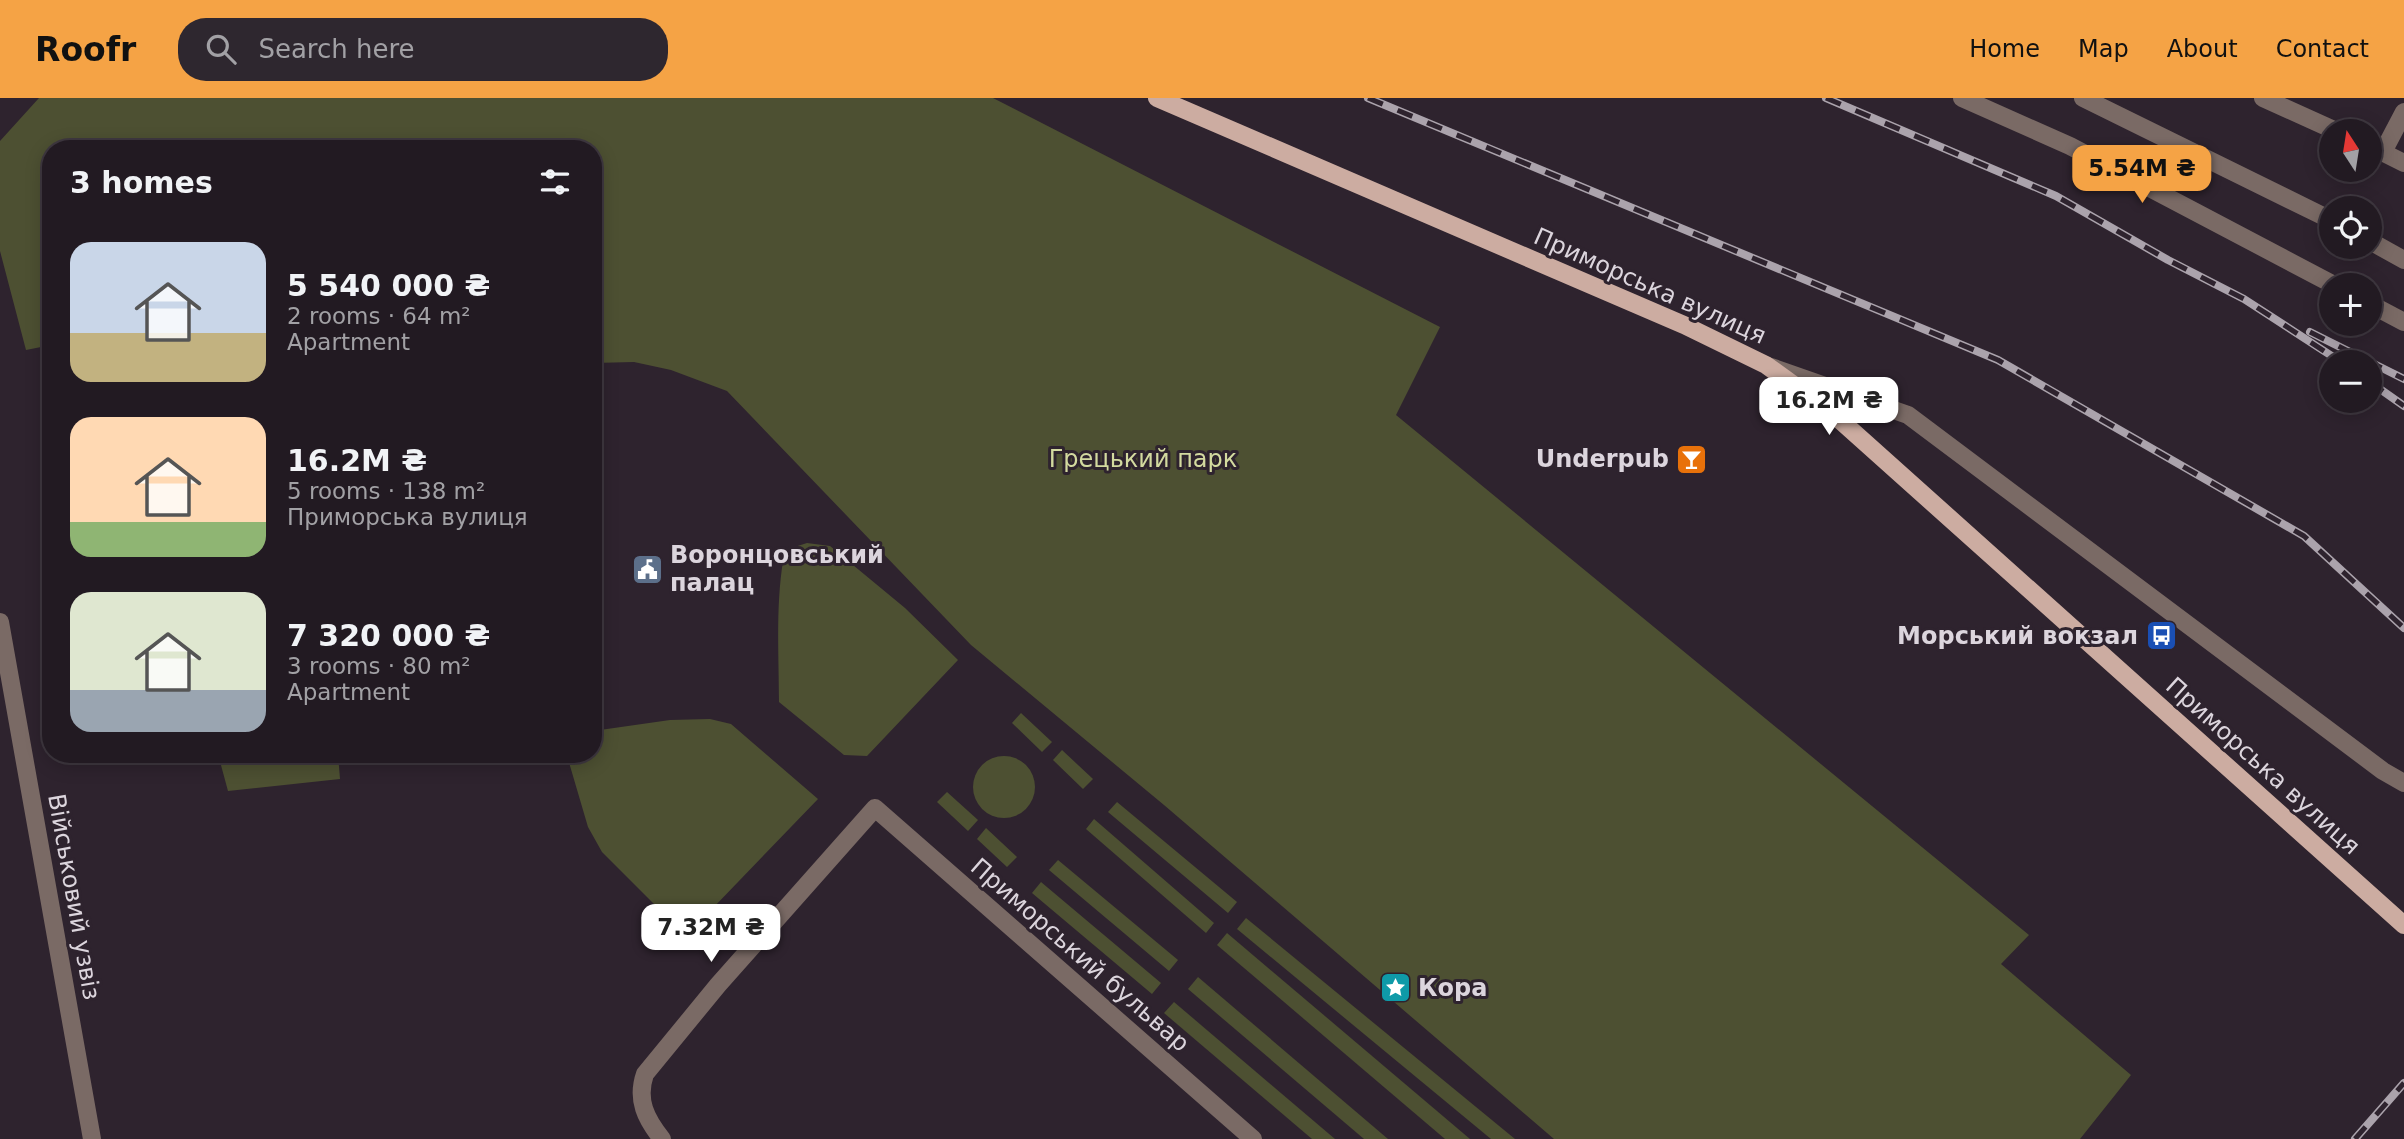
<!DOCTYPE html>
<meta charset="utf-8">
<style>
body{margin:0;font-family:"DejaVu Sans",sans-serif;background:#2e272f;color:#f1f3f6;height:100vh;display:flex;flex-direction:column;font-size:26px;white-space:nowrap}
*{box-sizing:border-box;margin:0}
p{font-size:23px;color:#a2a1a5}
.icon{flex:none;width:38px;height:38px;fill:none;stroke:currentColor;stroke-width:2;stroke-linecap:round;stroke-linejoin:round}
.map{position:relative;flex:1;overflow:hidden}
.panel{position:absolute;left:42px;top:42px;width:560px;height:623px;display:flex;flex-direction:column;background:#221a22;border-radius:28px;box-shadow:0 4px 18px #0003,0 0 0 2px #3f3840}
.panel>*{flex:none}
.needle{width:46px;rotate:348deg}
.fabs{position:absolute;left:2319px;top:21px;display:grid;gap:14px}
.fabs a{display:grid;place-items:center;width:63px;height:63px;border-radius:50%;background:#221a22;box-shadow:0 4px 18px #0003,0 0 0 2px #3f3840;font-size:35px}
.price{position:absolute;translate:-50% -60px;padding:0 16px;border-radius:14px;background:#fff;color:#222;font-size:23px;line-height:46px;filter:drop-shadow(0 2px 4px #0008)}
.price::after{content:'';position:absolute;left:50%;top:42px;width:21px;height:16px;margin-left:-10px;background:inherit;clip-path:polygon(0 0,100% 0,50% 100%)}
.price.active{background:#f5a345;color:#111}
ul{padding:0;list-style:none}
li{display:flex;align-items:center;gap:21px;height:175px;padding:0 28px}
li span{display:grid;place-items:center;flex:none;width:196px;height:140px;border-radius:21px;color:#555}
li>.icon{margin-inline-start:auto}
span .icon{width:84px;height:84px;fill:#fffc;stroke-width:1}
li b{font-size:30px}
h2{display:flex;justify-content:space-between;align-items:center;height:84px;padding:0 28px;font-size:30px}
header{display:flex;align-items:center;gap:42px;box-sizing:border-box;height:98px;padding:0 35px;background:#f5a345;color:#111}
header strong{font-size:33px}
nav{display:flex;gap:38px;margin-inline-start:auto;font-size:24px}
.search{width:490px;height:63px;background:#2e272f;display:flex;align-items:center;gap:18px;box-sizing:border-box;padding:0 24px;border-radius:28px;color:#a2a1a5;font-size:26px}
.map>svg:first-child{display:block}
</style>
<header>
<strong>Roofr</strong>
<div class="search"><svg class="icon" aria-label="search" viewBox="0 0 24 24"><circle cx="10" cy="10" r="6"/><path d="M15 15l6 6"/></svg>Search here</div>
<nav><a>Home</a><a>Map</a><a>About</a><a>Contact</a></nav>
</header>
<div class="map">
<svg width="2404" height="1041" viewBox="0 0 2404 1041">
<rect width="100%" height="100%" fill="#2e232e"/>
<g fill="#4d5032">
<polygon points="39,0 993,0 1440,229 1396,317 2029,837 2001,866 2131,977 2080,1041 1554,1041 1164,707 971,547 727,293 671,272 634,264 593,265 593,51 51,51 51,247 26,252 0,153 0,43"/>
<path d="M807,445L830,448L905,510L958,562L867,658L844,657L779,604C779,553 775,502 785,452Z"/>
<polygon points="1021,615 1052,644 1042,654 1012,625"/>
<polygon points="710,621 731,626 818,701 686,838 602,754 588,729 568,661 569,656 593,656 593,633 670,622"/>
<polygon points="1062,652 1093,681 1083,691 1053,662"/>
<polygon points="218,656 338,656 340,681 228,693"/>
<circle cx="1004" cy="689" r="31"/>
<polygon points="947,694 978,722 968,733 937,704"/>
<polygon points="1117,704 1237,804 1228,815 1108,714"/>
<polygon points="1094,721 1214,825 1206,835 1086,731"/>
<polygon points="986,730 1017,759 1007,769 977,741"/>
<polygon points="1058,762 1178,862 1169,873 1049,772"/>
<polygon points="1041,784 1161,885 1152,896 1032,795"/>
<polygon points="1246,820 1515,1041 1491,1041 1237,831"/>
<polygon points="1227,835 1470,1041 1445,1041 1217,847"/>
<polygon points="1198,879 1388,1041 1364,1041 1188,891"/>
<polygon points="1174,904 1335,1041 1312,1041 1164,915"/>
</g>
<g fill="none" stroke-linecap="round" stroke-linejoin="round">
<g stroke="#7a6a65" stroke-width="18">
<polyline points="1962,0 2070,48 2334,187"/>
<polyline points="2083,0 2331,122"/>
<polyline points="2263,0 2336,33"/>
<polyline points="2370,48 2404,65"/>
<polyline points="2383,54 2404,14"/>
<polyline points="2370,143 2404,162"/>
<polyline points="2370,206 2404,224"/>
<polyline points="1771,269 1908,317 2383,673 2404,685"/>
<polyline points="0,524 92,1041"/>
<path d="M662,1041C646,1021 636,1002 645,976L718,887L875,710L1253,1041"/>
</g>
<polyline stroke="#ccaca1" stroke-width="18" points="1157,0 1684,227 1766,267 1831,314 2404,827"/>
<defs>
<g id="rail">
<polyline points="1368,0 1998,262 2304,438 2404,530"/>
<polyline points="1826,0 2056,98 2168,162 2244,201 2341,264"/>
<polyline points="2310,234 2404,281"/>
<polyline points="2370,284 2404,308"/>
<polyline points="2355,1041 2404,985"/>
</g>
</defs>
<use href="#rail" stroke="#aba3ac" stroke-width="8"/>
<use href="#rail" stroke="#2e232e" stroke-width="5" stroke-dasharray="16" stroke-linecap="butt"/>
</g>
<defs>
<symbol id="bar-square" viewBox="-11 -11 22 22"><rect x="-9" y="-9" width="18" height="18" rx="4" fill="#e8710a" stroke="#2e232e"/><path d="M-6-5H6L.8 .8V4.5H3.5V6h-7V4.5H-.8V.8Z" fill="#fff"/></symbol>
<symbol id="civic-square" viewBox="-11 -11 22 22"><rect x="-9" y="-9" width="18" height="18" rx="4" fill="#5c6f8a" stroke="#2e232e"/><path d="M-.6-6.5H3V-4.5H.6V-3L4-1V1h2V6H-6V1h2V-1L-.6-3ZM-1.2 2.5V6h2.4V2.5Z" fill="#fff"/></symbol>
<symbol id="bus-square" viewBox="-11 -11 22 22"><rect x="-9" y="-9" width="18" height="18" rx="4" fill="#1a4fb4" stroke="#2e232e"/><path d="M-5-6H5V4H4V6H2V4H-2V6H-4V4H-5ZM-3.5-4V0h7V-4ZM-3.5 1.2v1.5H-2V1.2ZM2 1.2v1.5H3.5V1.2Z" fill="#fff"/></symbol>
<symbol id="sight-square" viewBox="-11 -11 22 22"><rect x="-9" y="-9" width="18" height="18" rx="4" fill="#0f9aa8" stroke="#2e232e"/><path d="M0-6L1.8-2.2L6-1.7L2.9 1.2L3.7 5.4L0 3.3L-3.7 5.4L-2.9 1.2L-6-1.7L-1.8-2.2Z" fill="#fff"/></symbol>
</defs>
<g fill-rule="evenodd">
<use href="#bar-square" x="1674" y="344" width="35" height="35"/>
<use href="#civic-square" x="630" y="454" width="35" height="35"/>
<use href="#bus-square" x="2144" y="520" width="35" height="35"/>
<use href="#sight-square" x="1378" y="872" width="35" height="35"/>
</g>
<g text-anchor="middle" stroke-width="6" stroke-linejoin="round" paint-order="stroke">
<g font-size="24" fill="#dcd5dd" stroke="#2e232e">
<text transform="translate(1650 188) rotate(24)" y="8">Приморська вулиця</text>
<text transform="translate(2263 668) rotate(42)" y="8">Приморська вулиця</text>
<text transform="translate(74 799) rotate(80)" y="8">Військовий узвіз</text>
<text transform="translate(1080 857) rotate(41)" y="8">Приморський бульвар</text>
</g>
<g font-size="24" fill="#d3da9f" stroke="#2e232e">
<text x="1143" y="369">Грецький парк</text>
</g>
<g font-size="24" font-weight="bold" fill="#dcd5dd" stroke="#2e232e" text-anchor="end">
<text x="1669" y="369">Underpub</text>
<text x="670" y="465" text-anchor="start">Воронцовський<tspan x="670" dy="28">палац</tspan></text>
<text x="2138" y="546">Морський вокзал</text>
<text x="1418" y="898" text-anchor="start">Кора</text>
</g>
</g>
</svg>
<div class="fabs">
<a><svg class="needle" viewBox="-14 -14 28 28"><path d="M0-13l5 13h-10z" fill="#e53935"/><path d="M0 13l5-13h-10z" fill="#a2a1a5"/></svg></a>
<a><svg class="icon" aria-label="locate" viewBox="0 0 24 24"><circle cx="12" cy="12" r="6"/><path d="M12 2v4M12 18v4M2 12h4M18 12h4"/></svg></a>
<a>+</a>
<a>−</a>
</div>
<b class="price active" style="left:2142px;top:107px">5.54M ₴</b>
<b class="price" style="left:1829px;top:339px">16.2M ₴</b>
<b class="price" style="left:711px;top:866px">7.32M ₴</b>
<section class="panel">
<h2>3 homes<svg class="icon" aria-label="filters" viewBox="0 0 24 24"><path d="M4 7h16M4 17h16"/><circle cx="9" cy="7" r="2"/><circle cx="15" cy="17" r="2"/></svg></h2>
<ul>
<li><span style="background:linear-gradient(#c9d6e8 65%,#c2b280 0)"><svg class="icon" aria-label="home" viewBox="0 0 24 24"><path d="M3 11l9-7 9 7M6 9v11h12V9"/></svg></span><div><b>5 540 000 ₴</b><p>2 rooms · 64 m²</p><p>Apartment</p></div></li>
<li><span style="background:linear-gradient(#ffd9b3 75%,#8fb573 0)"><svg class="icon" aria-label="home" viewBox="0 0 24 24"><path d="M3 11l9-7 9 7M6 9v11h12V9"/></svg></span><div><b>16.2M ₴</b><p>5 rooms · 138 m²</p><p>Приморська вулиця</p></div></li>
<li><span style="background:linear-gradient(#dfe7d0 70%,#9aa5b1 0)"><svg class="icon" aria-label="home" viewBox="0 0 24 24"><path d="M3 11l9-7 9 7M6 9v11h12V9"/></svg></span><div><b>7 320 000 ₴</b><p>3 rooms · 80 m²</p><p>Apartment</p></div></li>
</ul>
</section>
</div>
